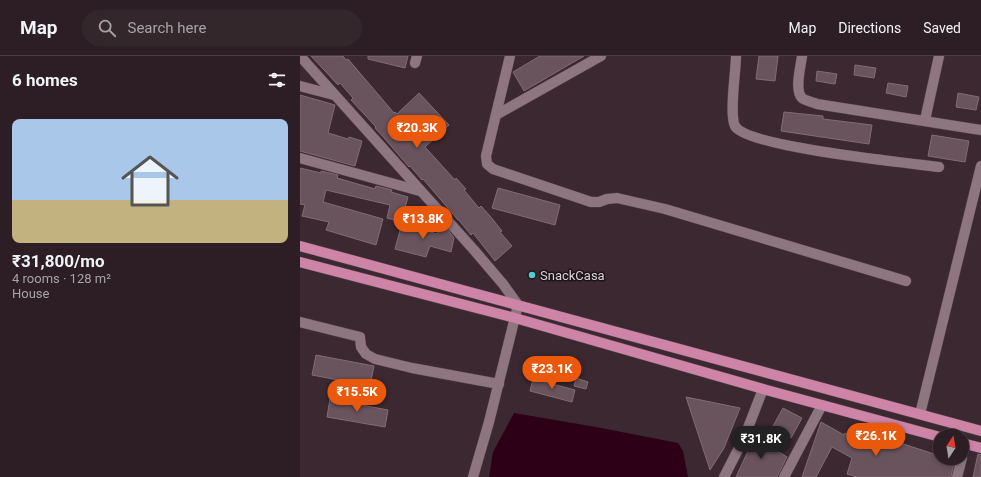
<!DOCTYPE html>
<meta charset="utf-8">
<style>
body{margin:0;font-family:Roboto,sans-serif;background:#34272c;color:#f1f3f6;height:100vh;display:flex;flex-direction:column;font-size:15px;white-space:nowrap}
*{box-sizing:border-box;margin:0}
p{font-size:13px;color:#a6a2a6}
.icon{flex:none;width:22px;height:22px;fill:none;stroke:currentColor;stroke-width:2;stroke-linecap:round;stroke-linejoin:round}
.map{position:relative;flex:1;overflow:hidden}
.drawer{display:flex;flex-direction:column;background:#2c1e24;width:300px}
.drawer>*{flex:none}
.needle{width:26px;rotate:12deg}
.controls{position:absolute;left:633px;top:373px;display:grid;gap:8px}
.controls a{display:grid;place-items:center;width:36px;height:36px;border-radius:50%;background:#2c1e24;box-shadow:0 2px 6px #0003,0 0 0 1px #483c41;font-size:20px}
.price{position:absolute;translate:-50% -34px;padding:0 9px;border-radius:14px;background:#ea580c;color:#fff;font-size:13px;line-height:26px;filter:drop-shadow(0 1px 2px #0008)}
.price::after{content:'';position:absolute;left:50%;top:24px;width:12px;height:9px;margin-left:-6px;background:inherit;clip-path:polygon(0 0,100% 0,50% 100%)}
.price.on{background:#222;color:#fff}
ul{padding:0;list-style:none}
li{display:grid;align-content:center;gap:8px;height:212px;padding:0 12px}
li span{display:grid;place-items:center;height:124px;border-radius:8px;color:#555}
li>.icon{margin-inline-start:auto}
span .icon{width:72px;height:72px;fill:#fffc;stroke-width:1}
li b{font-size:17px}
h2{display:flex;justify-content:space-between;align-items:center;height:48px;padding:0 12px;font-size:17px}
header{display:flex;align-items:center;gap:24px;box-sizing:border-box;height:56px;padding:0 20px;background:#2c1e24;border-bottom:1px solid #483c41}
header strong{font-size:19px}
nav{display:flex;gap:22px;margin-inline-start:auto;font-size:14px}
.search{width:280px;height:36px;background:#34272c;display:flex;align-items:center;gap:10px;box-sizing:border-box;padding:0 14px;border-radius:22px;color:#a6a2a6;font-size:15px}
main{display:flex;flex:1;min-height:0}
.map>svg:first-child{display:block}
</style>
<header>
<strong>Map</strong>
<div class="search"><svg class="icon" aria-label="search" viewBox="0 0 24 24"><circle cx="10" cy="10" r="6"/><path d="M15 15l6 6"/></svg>Search here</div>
<nav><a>Map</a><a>Directions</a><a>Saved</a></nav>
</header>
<main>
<section class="drawer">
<h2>6 homes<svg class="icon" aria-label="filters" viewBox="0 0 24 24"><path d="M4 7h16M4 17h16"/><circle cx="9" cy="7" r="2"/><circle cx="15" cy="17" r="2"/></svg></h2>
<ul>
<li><span style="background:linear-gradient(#a9c7e8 65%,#c2b280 0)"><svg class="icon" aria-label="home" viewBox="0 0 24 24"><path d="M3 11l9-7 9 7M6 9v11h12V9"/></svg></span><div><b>₹31,800/mo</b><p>4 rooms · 128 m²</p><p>House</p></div></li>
</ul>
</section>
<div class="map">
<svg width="681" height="421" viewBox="0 0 681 421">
<rect width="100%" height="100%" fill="#3b2830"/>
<polygon fill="#2d0018" points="214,357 296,371 378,387 383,395 388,421 189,421 193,396"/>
<g fill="#69535c" stroke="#836b75">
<polygon points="11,0 43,0 46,4 48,3 94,57 95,56 97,58 119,37 149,69 125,91 155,124 156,122 166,133 164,134 179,152 181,150 190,160 202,175 200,176 212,190 195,205 173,177 171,179 158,163 158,164 123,123 122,124 110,110 109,111 85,83 75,72 76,71 51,44 53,42 40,27 38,29"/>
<polygon points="68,0 108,0 105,12 68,3"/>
<polygon points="240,0 284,0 224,35 213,16"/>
<polygon points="459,0 478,0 475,25 456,23"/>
<polygon points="555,9 576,12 574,22 554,19"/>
<polygon points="517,15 537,18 535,28 516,25"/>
<polygon points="588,27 608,30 606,41 586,37"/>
<polygon points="658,37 679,41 676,54 656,51"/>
<polygon points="0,39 35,49 28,77 48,83 49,81 62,85 55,110 0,95"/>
<polygon points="484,56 523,60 523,63 572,69 569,88 481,75"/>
<polygon points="632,79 669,85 665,106 628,100"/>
<polygon points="0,112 21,117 21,115 38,119 37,122 75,133 76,130 92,134 91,136 108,141 101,166 87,162 90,149 26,134 23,146 83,163 76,189 26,174 29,166 2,160 5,149 0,148"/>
<polygon points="198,132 260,149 255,169 192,152"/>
<polygon points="102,167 137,178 139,171 148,174 154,182 151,196 130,190 126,201 95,193"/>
<polygon points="16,299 74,310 70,330 12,319"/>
<polygon points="276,322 288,326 286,333 274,330"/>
<polygon points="233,323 275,334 272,346 230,335"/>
<polygon points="386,341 440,352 424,392 410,414"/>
<polygon points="30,343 88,354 85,371 27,361"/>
<polygon points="483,352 502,362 491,382 472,372"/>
<polygon points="521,366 544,379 545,377 558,385 561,374 640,400 640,402 655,402 651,421 557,421 547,418 552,402 532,391 516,421 502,421"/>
<polygon points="454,378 468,384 466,388 487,401 477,421 436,421 448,395 447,394"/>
<polygon points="678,398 681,399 681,421 673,421"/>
</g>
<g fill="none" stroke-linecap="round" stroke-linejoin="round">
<defs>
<g id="minor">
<polyline points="0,0 174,194 203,228 218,249 189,366 173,421"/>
<polyline points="210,0 186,100 187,108 193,113 291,146 299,146 307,143 317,142 365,153 606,225"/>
<path d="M436,0C436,14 429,59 435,70C446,91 609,107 639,111"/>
<path d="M502,0C501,10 494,34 502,42C506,45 513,46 517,48L681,74"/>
<polyline points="115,7 117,0"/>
<polyline points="0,30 34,39"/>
<polyline points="196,59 301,0"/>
<polyline points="625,64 639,0"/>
<polyline points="0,102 120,135"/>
<polyline points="0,266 60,281 61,291 66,298 75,303 112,312 199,328"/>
<polyline points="620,358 681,110"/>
<polyline points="424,421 444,382 463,333"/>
<polyline points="484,421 522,349"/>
<polyline points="657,421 662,402"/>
</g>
<g id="major">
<polyline points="0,190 681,375"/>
<polyline points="0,206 215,262 463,333 640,381"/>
<polyline points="662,387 681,392"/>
</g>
</defs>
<use href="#minor" stroke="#57464d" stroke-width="11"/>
<use href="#major" stroke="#57464d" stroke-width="11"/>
<use href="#minor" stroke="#8e7680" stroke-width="10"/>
<use href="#major" stroke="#ce84a6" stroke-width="10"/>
</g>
<circle fill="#51ccd5" stroke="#1d1417" stroke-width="1.5" cx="232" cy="219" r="4"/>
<g text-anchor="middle" stroke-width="3" stroke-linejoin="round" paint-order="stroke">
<g font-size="13" fill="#ded1d6" stroke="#1d1417" text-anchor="start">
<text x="240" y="224">SnackCasa</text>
</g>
</g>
</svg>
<div class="controls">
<a><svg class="needle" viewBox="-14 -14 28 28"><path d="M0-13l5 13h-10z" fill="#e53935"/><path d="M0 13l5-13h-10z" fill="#a6a2a6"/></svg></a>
</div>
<b class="price" style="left:117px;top:93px">₹20.3K</b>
<b class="price" style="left:123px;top:184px">₹13.8K</b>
<b class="price" style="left:252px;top:334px">₹23.1K</b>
<b class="price" style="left:57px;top:357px">₹15.5K</b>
<b class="price" style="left:576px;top:401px">₹26.1K</b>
<b class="price on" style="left:461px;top:404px">₹31.8K</b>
</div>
</main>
